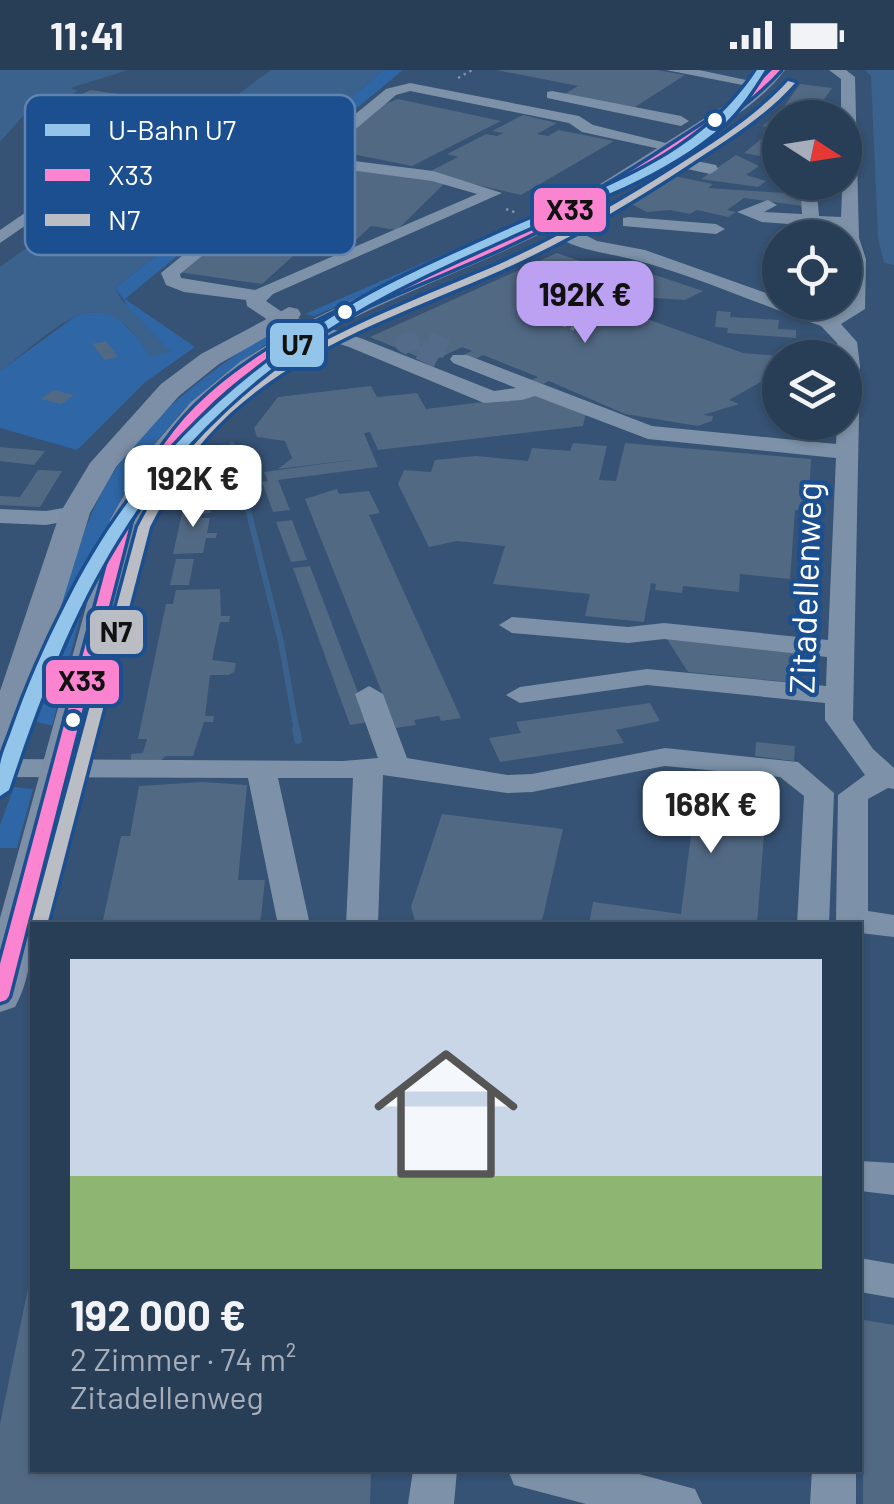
<!DOCTYPE html>
<html lang="de">
<meta charset="utf-8">
<style>
body{margin:0;font-family:Barlow,sans-serif;background:#30455d;color:#f1f3f6;height:100vh;display:flex;flex-direction:column;font-size:38px;white-space:nowrap}
*{box-sizing:border-box;margin:0}
p{font-size:32px;color:#a5aeba}
.icon{flex:none;width:55px;height:55px;fill:none;stroke:currentColor;stroke-width:2;stroke-linecap:round;stroke-linejoin:round}
.map{position:relative;flex:1;overflow:hidden}
.panel{position:absolute;left:30px;top:852px;width:832px;height:550px;display:flex;flex-direction:column;background:#283e57;border-radius:0px;box-shadow:0 2px 8px #0004,0 0 0 2px #44576d}
.panel>*{flex:none}
.needle{width:65px;rotate:102deg}
.controls{position:absolute;left:762px;top:30px;display:grid;gap:20px}
.controls a{display:grid;place-items:center;width:100px;height:100px;border-radius:50%;background:#283e57;box-shadow:0 2px 8px #0004,0 0 0 2px #44576d;font-size:50px}
.price{position:absolute;translate:-50% -85px;padding:0 22px;border-radius:20px;background:#fff;color:#222;font-size:32px;line-height:65px;filter:drop-shadow(0 2px 5px #0008)}
.price::after{content:'';position:absolute;left:50%;top:60px;width:30px;height:22px;margin-left:-15px;background:inherit;clip-path:polygon(0 0,100% 0,50% 100%)}
.price.current{background:#bca0f2;color:#111}
ul{padding:0;list-style:none}
li{display:grid;align-content:center;gap:20px;height:530px;padding:0 40px}
li+li{border-top:2px solid #44576d}
li span{display:grid;place-items:center;height:310px;border-radius:0px;color:#555}
li>.icon{margin-inline-start:auto}
span .icon{width:180px;height:180px;fill:#fffc;stroke-width:1}
li b{font-size:42px}
.status{display:flex;justify-content:space-between;align-items:center;height:70px;padding:0 50px;background:#283e57;direction:ltr}
.status svg{height:28px;fill:currentColor}
.map>svg:first-child{display:block}
</style>
<div class="status"><b>11:41</b><svg viewBox="0 0 49 12"><path d="M0 12V9h3v3zM5 12V6h3v6zM10 12V3h3v9zM15 12V0h3v12zM26 1h20v11H26zM47 4h2v5h-2z"/></svg></div>
<div class="map">
<svg width="894" height="1434" viewBox="0 0 894 1434">
<rect width="100%" height="100%" fill="#365274"/>
<g fill="#2f66a5">
<polygon points="383,0 403,0 125,229 195,277 144,313 77,380 0,358 0,301 73,248 83,243 111,242 139,269 150,287 124,230 115,218 309,65"/>
<polygon points="504,158 512,161 314,246 305,244"/>
<path d="M273,261L283,264C108,370 101,474 52,656L30,650C50,580 65,503 95,436C131,358 202,305 273,261Z"/>
<polygon points="14,717 33,719 17,778 0,778 0,755"/>
</g>
<g fill="#3b618d">
<polygon points="0,0 128,0 71,18 78,21 68,26 55,25 75,29 57,40 31,37 0,72"/>
<path d="M271,0H383L309,65L115,218L123,232L171,282L150,287C99,201 58,259 0,301V197Z"/>
<polygon points="865,0 894,0 894,195 884,193 878,168 871,6"/>
</g>
<g fill="none" stroke-linecap="round" stroke-linejoin="round">
<polyline stroke="#3b618d" stroke-width="5" points="232,374 236,390"/>
<polyline stroke="#3b618d" stroke-width="6" points="235,387 281,572 297,662"/>
<polyline stroke="#3b618d" stroke-width="8" points="296,659 298,670"/>
</g>
<g fill="#526984">
<polygon points="496,0 657,0 685,5 635,37 563,25 578,16"/>
<polygon points="800,14 832,18 816,41 833,43 831,48 780,48 780,86 776,89 744,83 775,58 762,56 790,36 785,35"/>
<polygon points="90,20 141,27 127,35 75,28"/>
<polygon points="398,29 501,51 412,96 332,80 385,34"/>
<polygon points="82,34 119,39 110,45 90,43 72,56 114,64 100,71 23,57 38,50 54,53 68,43 59,42 66,37"/>
<polygon points="523,45 557,53 537,64 548,66 559,60 614,71 521,125 427,103 458,87 447,84 486,64 497,66 503,63 492,61"/>
<polygon points="736,85 759,96 746,105 766,111 758,117 701,109"/>
<polygon points="311,95 446,112 397,160 371,156 355,171 312,169 262,214 178,202 237,154 275,160 315,126 277,121"/>
<polygon points="674,106 713,114 708,118 799,124 803,136 744,128 727,140 736,142 728,147 697,140 690,144 670,140 647,142 631,134"/>
<polygon points="557,183 592,195 572,204 576,224 743,283 780,286 780,301 729,330 739,334 703,345 713,346 712,351 698,356 625,344 549,311 543,314 532,310 538,307 483,285 474,290 463,285 472,281 462,277 431,292 370,267"/>
<polygon points="652,204 703,221 685,230 641,227 627,216"/>
<polygon points="717,241 731,242 730,247 779,250 778,259 796,260 796,268 727,263 728,258 715,257"/>
<polygon points="106,271 118,287 105,290 92,274"/>
<polygon points="371,316 377,327 417,323 426,339 542,325 586,342 583,356 378,380 370,362 364,363 378,397 278,410 290,440 273,442 262,412 268,411 264,402 359,389 278,399 292,388 285,371 257,367 254,358 278,327"/>
<polygon points="53,320 74,325 61,334 41,329"/>
<polygon points="573,373 607,376 599,410 616,411 625,373 811,389 808,441 795,440 790,509 740,504 739,522 683,516 682,523 655,520 656,514 651,513 644,552 585,546 590,524 493,514 505,476 457,471 429,477 398,414 404,400 431,402 435,390 476,386 528,391 532,378 570,381"/>
<polygon points="0,377 45,381 34,395 0,391"/>
<polygon points="38,400 62,401 40,437 0,435 0,426 20,427"/>
<polygon points="337,419 339,424 369,421 380,443 369,445 461,648 441,651 439,646 432,647 414,650 416,655 396,658 305,429"/>
<polygon points="184,434 213,434 210,443 201,444 200,448 210,448 207,463 217,463 216,468 206,468 203,483 173,484"/>
<polygon points="292,450 307,490 291,492 276,452"/>
<polygon points="176,489 194,489 189,515 170,515"/>
<polygon points="310,496 369,652 350,655 293,498"/>
<polygon points="220,519 221,546 230,546 229,552 220,552 212,590 236,593 234,602 228,605 210,605 205,646 214,646 213,652 204,652 193,686 166,686 159,692 131,692 131,684 143,683 147,669 138,669 166,534 173,534 176,520"/>
<polygon points="667,569 800,582 798,613 688,602"/>
<polygon points="650,633 660,651 616,660 624,673 500,692 489,668 521,663 516,652"/>
<polygon points="756,672 795,676 794,691 755,686"/>
<polygon points="688,703 768,712 757,855 589,855 593,832 681,844 693,749 661,745 665,718 686,721"/>
<polygon points="203,712 247,715 238,810 265,810 260,855 102,855 121,766 130,766 139,716"/>
<polygon points="442,744 563,759 541,855 416,855 411,837"/>
<polygon points="31,1204 32,1400 371,1400 370,1434 0,1434 0,1354"/>
<polygon points="864,1250 894,1255 894,1434 863,1434"/>
</g>
<g fill="none" stroke-linecap="round" stroke-linejoin="round">
<polyline stroke="#546c89" stroke-width="20" stroke-dasharray="20 10" stroke-linecap="butt" points="438,288 405,273 421,269 453,281"/>
<g stroke="#7d92a8" stroke-width="2.5" stroke-dasharray="2.5 4" stroke-linecap="butt">
<polyline points="458,8 472,0"/>
<polyline points="506,139 517,143"/>
</g>
<polyline stroke="#7d92a8" stroke-width="4" stroke-dasharray="4 5" stroke-linecap="butt" points="554,251 585,263"/>
<g fill="#7d92a8" fill-rule="evenodd">
<polygon points="666,0 699,0 770,15 763,19"/>
<path d="M829,0H846L855,7L859,168L866,189L865,239L841,254L857,272L860,296L853,650L873,679L894,698V719L888,718L868,729V841L894,845V867L860,863V855H839L836,850L838,725L865,705L825,650V633L647,615L520,633L506,625L520,617L647,599L826,616L827,587L664,569L628,573L512,563L499,555L512,547L628,557L664,553L828,570L836,388L648,369L535,326L522,330L484,333L349,277L271,252L247,236L246,230L184,222L166,215L161,203L386,19L410,13L579,46L593,55L682,77L674,82L582,62L569,53L410,21L396,25L323,87L433,101L502,123L273,224L266,231L285,244L363,269L494,321L516,318L453,293L450,289L453,285H467L652,356L836,374L837,352H845V288H839L837,273L821,256C761,235 700,208 639,191C604,181 566,182 540,152L549,147L597,171L645,180L780,228V232H792L827,245L845,236L848,189L841,158L762,152L737,142L768,130L777,135L764,142L802,144L800,112H816L819,146L841,147L845,48H841V9ZM312,95L432,111L477,124L255,220L181,208L180,204Z"/>
<polygon points="552,21 681,46 689,51 681,56 547,28 547,22"/>
<polygon points="123,76 137,79 0,173 0,160"/>
<polygon points="657,83 716,95 718,99 710,104 651,91 649,88"/>
<polygon points="629,147 716,154 725,159 716,164 623,156 623,148"/>
<polygon points="75,436 87,443 84,448 46,455 0,453 0,439 46,441"/>
<polygon points="369,616 383,624 407,688 507,705 532,704 665,678 798,692 834,723 829,855 797,855 804,726 780,707 665,696 532,722 507,723 383,705 378,855 346,855 353,708 278,708 310,855 278,855 248,708 0,707 0,689 343,691 378,688 355,624"/>
<polygon points="860,1091 894,1093 894,1125 860,1121"/>
<polygon points="860,1188 894,1194 894,1228 860,1222"/>
<polygon points="413,1400 457,1400 454,1434 408,1434"/>
<polygon points="508,1400 624,1400 695,1419 702,1434 586,1434 514,1415"/>
<polygon points="812,1400 856,1400 856,1434 810,1434"/>
</g>
<g fill="#7d8ea7" fill-rule="evenodd">
<path d="M766,0H785C757,37 715,59 677,84C620,123 561,156 497,184C398,229 291,265 212,342C180,373 160,411 140,450L39,855H32C32,883 29,912 15,937L0,942V848L110,450L148,382L191,332L241,291L297,257L356,228L575,130L724,36Z"/>
<polygon points="289,237 298,239 301,244 298,249 219,294 179,326 116,397 90,443 18,675 13,683 0,686 0,621 60,443 90,393 161,314 201,284"/>
</g>
<defs>
<path id="bus-1" d="M772,0H780C749,34 709,58 671,83C614,120 555,154 492,182C392,227 280,262 202,343C172,374 152,412 131,450L9,926L6,930L0,932V894L119,450C141,410 163,369 195,337C274,259 382,223 481,180C549,151 613,114 675,73C709,51 743,30 772,0Z"/>
<path id="bus-2" d="M788,11L795,13C764,48 725,71 687,96C628,135 566,171 502,200C400,245 283,281 207,367C183,394 166,426 150,457L47,855H32V858L31,855L138,457C158,419 179,381 210,351C287,277 391,240 488,199C555,170 619,133 680,94C719,69 757,45 788,11Z"/>
</defs>
<use href="#bus-1" stroke="#1b4f8f" stroke-width="7"/>
<use href="#bus-2" stroke="#1b4f8f" stroke-width="7"/>
<use href="#bus-1" fill="#fb84d1" fill-rule="evenodd"/>
<use href="#bus-2" fill="#babdc4" fill-rule="evenodd"/>
<defs>
<path id="metro-1" d="M757,0H765C753,19 741,38 724,54C668,106 586,132 517,163C462,188 406,212 354,243C154,362 80,506 9,720L0,726C0,716 0,705 0,695C2,683 8,671 12,659C27,616 45,575 66,534C129,406 222,315 343,240C394,209 451,185 506,160C600,118 698,90 757,0Z"/>
</defs>
<use href="#metro-1" stroke="#1b4f8f" stroke-width="7"/>
<use href="#metro-1" fill="#93c5eb" fill-rule="evenodd"/>
</g>
<g fill="#fff" stroke="#1b4f8f" stroke-width="4">
<circle cx="715" cy="50" r="9"/>
<circle cx="345" cy="242" r="9"/>
<circle cx="73" cy="650" r="9"/>
</g>
<g text-anchor="middle" stroke-width="9" stroke-linejoin="round" paint-order="stroke">
<g font-size="35" fill="#fff" stroke="#1b4f8f">
<text transform="translate(806 518) rotate(-88)" y="12">Zitadellenweg</text>
</g>
</g>
<rect x="25" y="25" width="330" height="160" rx="15" fill="#1b4f8f" stroke="#5f84b1" stroke-width="2.5"/>
<rect x="45" y="54" width="45" height="12" fill="#93c5eb"/>
<rect x="45" y="99" width="45" height="12" fill="#fb84d1"/>
<rect x="45" y="144" width="45" height="12" fill="#babdc4"/>
<g font-size="28" fill="#fff">
<text x="108" y="70">U-Bahn U7</text>
<text x="108" y="115">X33</text>
<text x="108" y="160">N7</text>
</g>
<g stroke="#1b4f8f" stroke-width="4">
<rect x="532" y="116" width="76" height="48" rx="10" fill="#fb84d1"/>
<rect x="268" y="251" width="58" height="48" rx="10" fill="#93c5eb"/>
<rect x="88" y="538" width="57" height="48" rx="10" fill="#babdc4"/>
<rect x="44" y="588" width="77" height="48" rx="10" fill="#fb84d1"/>
</g>
<g font-size="28" text-anchor="middle" font-weight="bold" fill="#111">
<text x="570" y="150">X33</text>
<text x="297" y="285">U7</text>
<text x="116" y="572">N7</text>
<text x="82" y="621">X33</text>
</g>
</svg>
<div class="controls">
<a><svg class="needle" viewBox="-14 -14 28 28"><path d="M0-13l5 13h-10z" fill="#e53935"/><path d="M0 13l5-13h-10z" fill="#a5aeba"/></svg></a>
<a><svg class="icon" aria-label="locate" viewBox="0 0 24 24"><circle cx="12" cy="12" r="6"/><path d="M12 2v4M12 18v4M2 12h4M18 12h4"/></svg></a>
<a><svg class="icon" aria-label="layers" viewBox="0 0 24 24"><path d="M12 4l9 5-9 5-9-5zM3 14l9 5 9-5"/></svg></a>
</div>
<b class="price current" style="left:585px;top:276px">192K €</b>
<b class="price" style="left:193px;top:460px">192K €</b>
<b class="price" style="left:711px;top:786px">168K €</b>
<section class="panel">
<ul>
<li><span style="background:linear-gradient(#c9d6e8 70%,#8fb573 0)"><svg class="icon" aria-label="home" viewBox="0 0 24 24"><path d="M3 11l9-7 9 7M6 9v11h12V9"/></svg></span><div><b>192 000 €</b><p>2 Zimmer · 74 m²</p><p>Zitadellenweg</p></div></li>
</ul>
</section>
</div>
